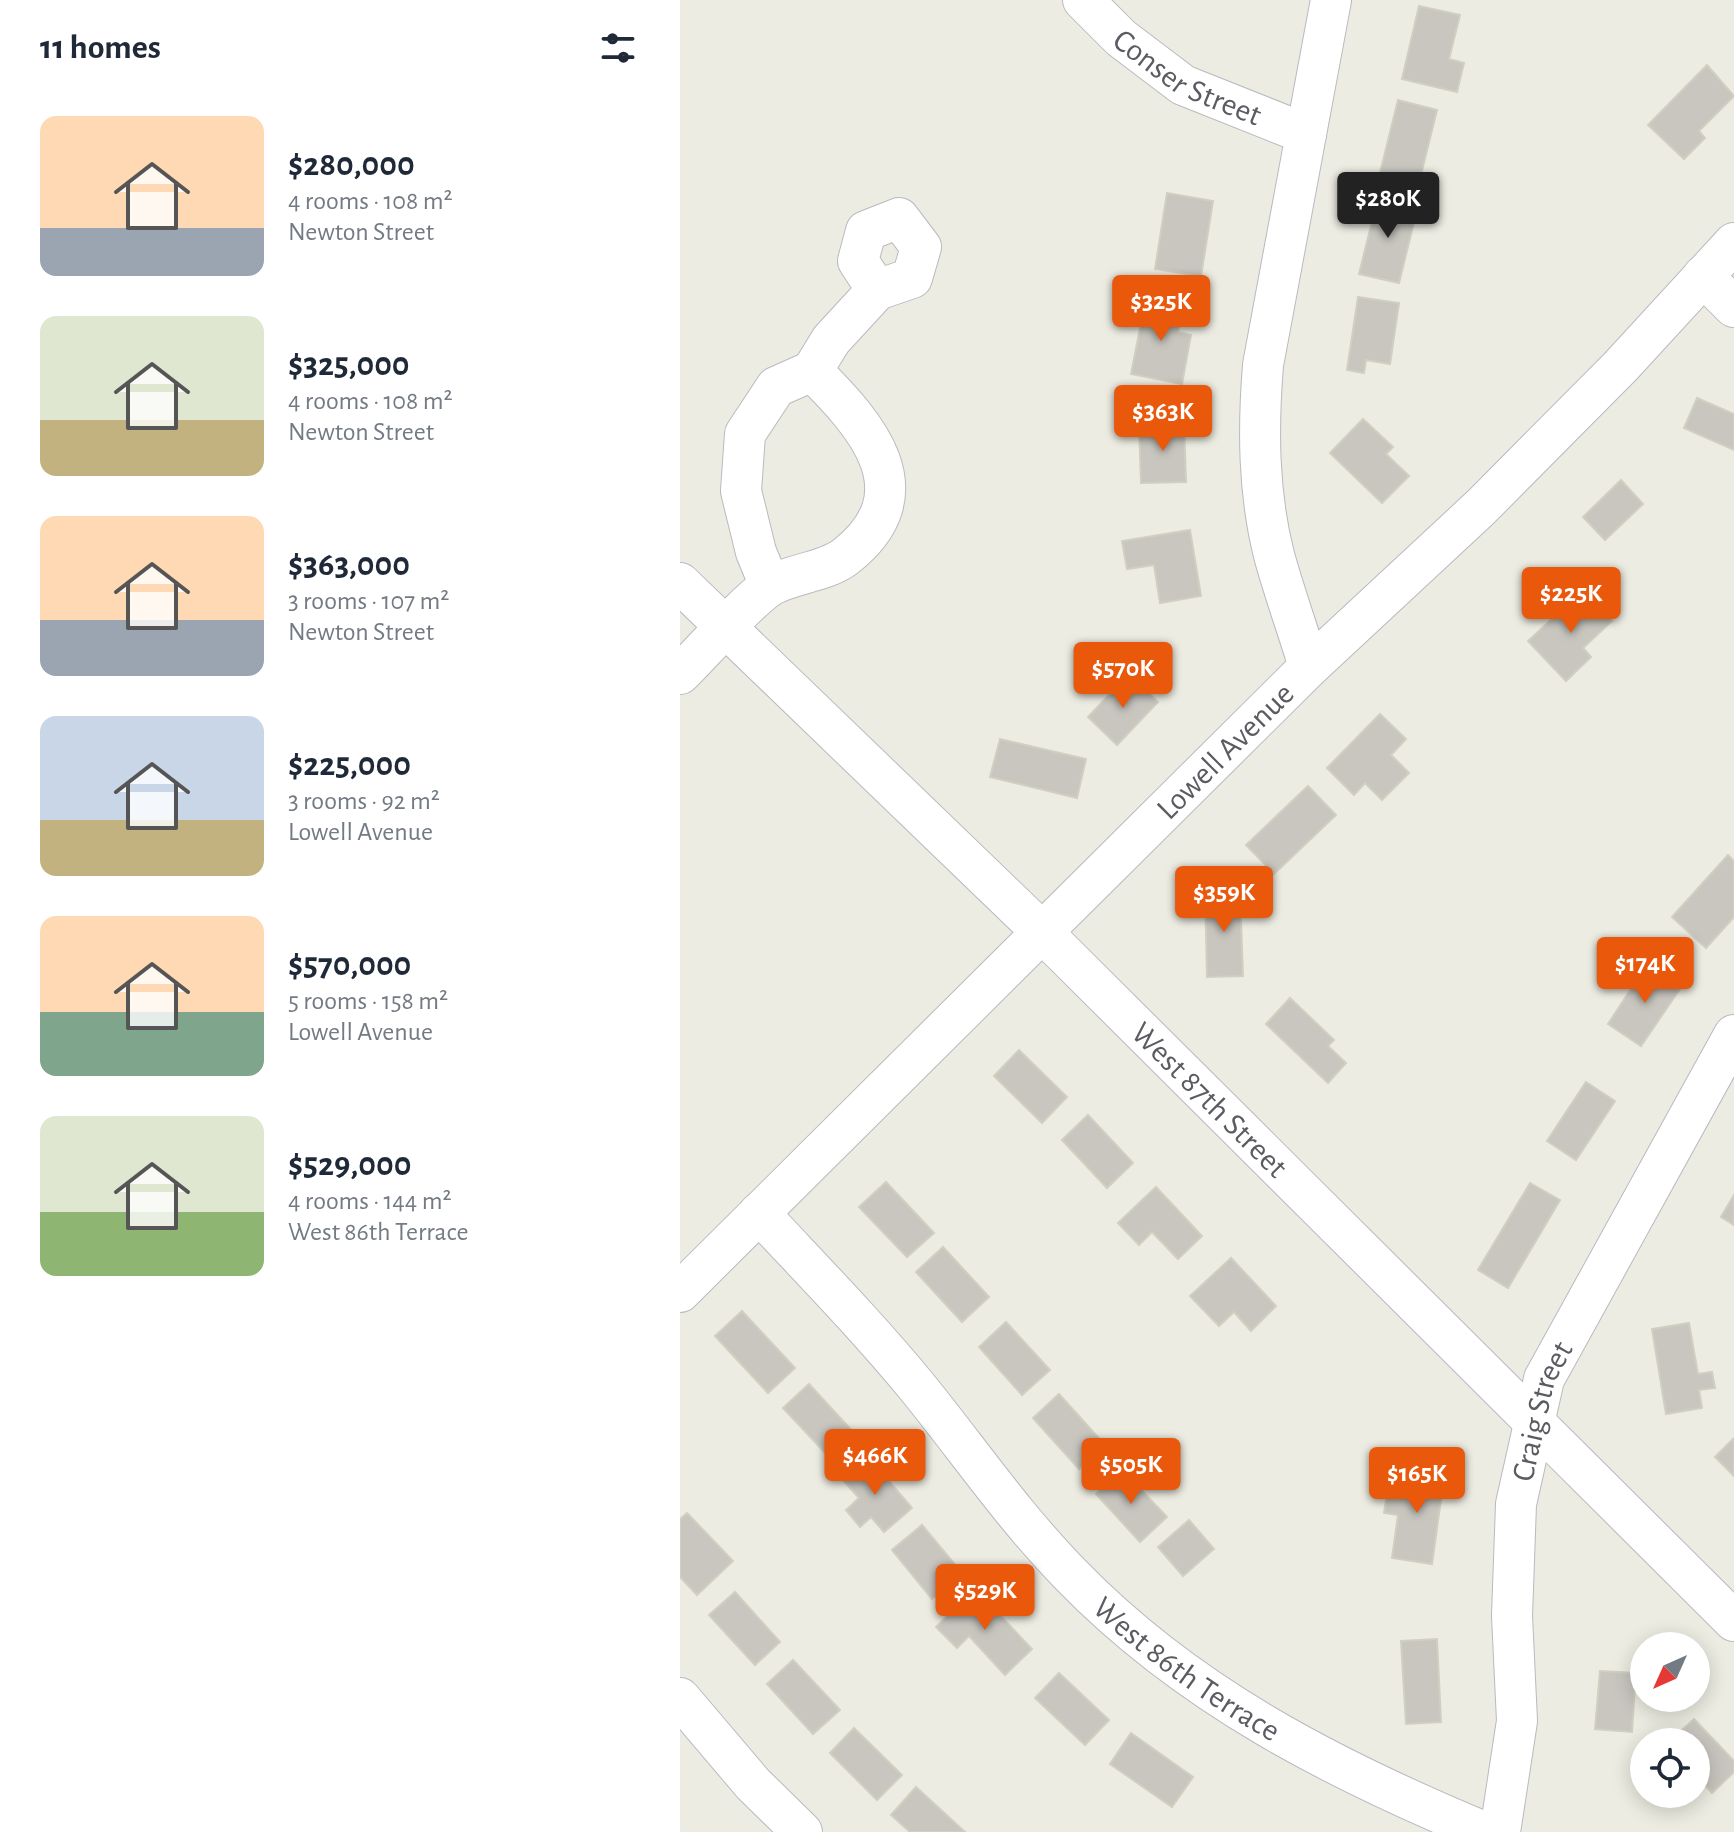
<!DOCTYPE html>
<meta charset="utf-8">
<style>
body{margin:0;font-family:"Alegreya Sans",sans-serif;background:#f6f6f7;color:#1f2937;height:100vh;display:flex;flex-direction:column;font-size:30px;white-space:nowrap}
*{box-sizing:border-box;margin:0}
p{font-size:26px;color:#747a83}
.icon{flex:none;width:44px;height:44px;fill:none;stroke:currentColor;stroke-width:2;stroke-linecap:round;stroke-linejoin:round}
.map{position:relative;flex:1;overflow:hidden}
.side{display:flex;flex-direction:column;background:#fff;width:680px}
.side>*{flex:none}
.needle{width:52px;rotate:225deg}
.controls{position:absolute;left:950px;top:1632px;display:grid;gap:16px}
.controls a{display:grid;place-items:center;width:80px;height:80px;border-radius:50%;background:#fff;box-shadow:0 4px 20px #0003;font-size:40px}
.price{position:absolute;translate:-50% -68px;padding:0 18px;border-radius:8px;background:#ea580c;color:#fff;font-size:26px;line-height:52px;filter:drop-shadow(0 2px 4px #0008)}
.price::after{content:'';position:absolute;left:50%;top:48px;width:24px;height:18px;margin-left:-12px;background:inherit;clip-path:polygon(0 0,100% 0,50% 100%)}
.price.selected{background:#222;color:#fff}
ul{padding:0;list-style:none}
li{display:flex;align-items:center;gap:24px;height:200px;padding:0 40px}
li span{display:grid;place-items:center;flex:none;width:224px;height:160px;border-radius:16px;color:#555}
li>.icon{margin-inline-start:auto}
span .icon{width:96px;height:96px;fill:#fffc;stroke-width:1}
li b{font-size:34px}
h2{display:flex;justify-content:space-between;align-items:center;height:96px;padding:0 40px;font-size:34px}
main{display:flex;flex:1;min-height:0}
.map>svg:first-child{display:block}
</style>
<main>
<section class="side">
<h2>11 homes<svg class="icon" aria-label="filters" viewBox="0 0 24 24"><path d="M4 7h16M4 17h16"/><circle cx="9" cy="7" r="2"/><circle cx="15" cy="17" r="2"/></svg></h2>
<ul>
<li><span style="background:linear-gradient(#ffd9b3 70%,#9aa5b1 0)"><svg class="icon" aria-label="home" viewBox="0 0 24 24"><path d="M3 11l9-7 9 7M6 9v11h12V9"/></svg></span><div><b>$280,000</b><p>4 rooms · 108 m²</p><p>Newton Street</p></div></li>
<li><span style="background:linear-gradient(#dfe7d0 65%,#c2b280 0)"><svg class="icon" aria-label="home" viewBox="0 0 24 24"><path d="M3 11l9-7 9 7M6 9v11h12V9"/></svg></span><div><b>$325,000</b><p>4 rooms · 108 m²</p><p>Newton Street</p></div></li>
<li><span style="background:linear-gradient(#ffd9b3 65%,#9aa5b1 0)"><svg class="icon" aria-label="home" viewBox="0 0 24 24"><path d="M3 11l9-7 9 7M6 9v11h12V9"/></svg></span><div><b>$363,000</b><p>3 rooms · 107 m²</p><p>Newton Street</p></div></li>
<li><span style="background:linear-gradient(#c9d6e8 65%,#c2b280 0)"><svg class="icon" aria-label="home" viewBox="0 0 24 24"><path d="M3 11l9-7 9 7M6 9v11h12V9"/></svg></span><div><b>$225,000</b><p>3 rooms · 92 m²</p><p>Lowell Avenue</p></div></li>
<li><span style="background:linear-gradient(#ffd9b3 60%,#7fa58c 0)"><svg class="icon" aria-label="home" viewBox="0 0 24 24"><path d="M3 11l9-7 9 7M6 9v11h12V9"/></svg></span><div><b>$570,000</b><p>5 rooms · 158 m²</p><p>Lowell Avenue</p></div></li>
<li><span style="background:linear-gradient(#dfe7d0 60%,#8fb573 0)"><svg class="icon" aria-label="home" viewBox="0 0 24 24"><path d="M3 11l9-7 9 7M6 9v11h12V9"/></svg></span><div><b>$529,000</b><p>4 rooms · 144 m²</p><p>West 86th Terrace</p></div></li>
</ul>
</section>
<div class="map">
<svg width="1054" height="1832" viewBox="0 0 1054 1832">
<rect width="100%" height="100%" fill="#ecece2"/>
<g fill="#c8c6bf" stroke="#d1cfc0" stroke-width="2">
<polygon points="739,6 780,15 769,59 784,63 777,92 722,79"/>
<polygon points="1027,65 1054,96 1019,131 1025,138 1004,159 968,125"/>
<polygon points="718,100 757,110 738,187 699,177"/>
<polygon points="487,193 533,201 521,276 475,269"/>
<polygon points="698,197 738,206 719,283 679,274"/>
<polygon points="678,297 719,303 710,364 686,360 684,373 667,370"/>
<polygon points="466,298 503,306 498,332 511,335 502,384 451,374"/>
<polygon points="1017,398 1054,414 1054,450 1004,428"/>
<polygon points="683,419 713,447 706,454 729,476 702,503 650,453"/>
<polygon points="504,422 506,482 461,483 459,424"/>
<polygon points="941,480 963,504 925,540 903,517"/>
<polygon points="510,530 521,596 480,603 474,565 447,569 442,541"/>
<polygon points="903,590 932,621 903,648 911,657 886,681 848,641"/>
<polygon points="449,674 478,702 437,745 408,717"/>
<polygon points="700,714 726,739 711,755 729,773 702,800 685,783 674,795 647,768"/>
<polygon points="320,739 406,759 397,798 310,777"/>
<polygon points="628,786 656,815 594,874 566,845"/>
<polygon points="1048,855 1054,861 1054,917 1026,948 992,917"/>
<polygon points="525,891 560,891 563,976 527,977"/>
<polygon points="968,963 1002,986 961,1046 928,1024"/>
<polygon points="610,998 654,1040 648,1046 666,1063 648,1083 586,1024"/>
<polygon points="339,1050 387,1097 362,1123 314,1076"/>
<polygon points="906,1082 935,1101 896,1160 867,1141"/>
<polygon points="408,1115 453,1163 427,1188 382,1140"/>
<polygon points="206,1182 254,1233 227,1257 179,1207"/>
<polygon points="850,1183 880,1200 828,1288 798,1270"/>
<polygon points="476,1187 522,1236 498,1259 472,1232 459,1245 438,1223"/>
<polygon points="1054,1195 1054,1225 1041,1217"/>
<polygon points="263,1247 309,1297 282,1322 236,1272"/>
<polygon points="551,1258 596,1306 571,1331 554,1312 539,1326 510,1296"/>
<polygon points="62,1311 115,1368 88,1393 35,1336"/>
<polygon points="326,1322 370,1370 342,1395 299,1347"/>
<polygon points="1009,1323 1018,1374 1032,1372 1035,1388 1019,1390 1022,1408 986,1414 972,1329"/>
<polygon points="129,1384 176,1435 151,1459 103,1408"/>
<polygon points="379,1394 425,1445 399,1469 353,1418"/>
<polygon points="1054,1438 1054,1476 1035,1457"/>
<polygon points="188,1457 232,1508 204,1532 191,1517 180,1527 166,1510 179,1498 162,1479"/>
<polygon points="728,1466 765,1471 752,1564 712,1558 718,1515 704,1513 707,1494 723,1497"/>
<polygon points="442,1470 487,1517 460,1542 416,1494"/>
<polygon points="7,1513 53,1561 17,1595 0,1577 0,1519"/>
<polygon points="509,1520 534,1549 503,1576 478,1547"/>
<polygon points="242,1525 283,1574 252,1599 212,1550"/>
<polygon points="295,1589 352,1649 325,1675 289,1636 277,1648 256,1627"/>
<polygon points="55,1592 100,1642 75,1665 29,1615"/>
<polygon points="757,1639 761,1722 726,1724 721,1641"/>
<polygon points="113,1660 160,1710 133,1734 87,1684"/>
<polygon points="920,1671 956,1673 952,1732 915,1729"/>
<polygon points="379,1673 429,1720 405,1745 355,1698"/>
<polygon points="1014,1719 1054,1761 1054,1772 1032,1793 1016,1776 1016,1742 989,1742"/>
<polygon points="174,1728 222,1775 197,1800 150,1753"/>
<polygon points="451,1733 513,1777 492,1807 430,1764"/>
<polygon points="236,1787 285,1832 230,1832 211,1815"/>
</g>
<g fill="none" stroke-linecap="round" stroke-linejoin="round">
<defs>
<g id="minor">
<path id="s1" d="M403,0L441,38L503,85L626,134"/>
<polyline points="1023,276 1054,307"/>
<polyline points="132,371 151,340 197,290 232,278 241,247 219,218 186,231 178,261 197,290"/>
<path id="s2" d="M0,583L361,931L1054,1621"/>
<path d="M629,667C618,630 604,592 594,555C578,492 578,428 583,365L651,0"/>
<path d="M0,674C22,653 69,598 92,585C114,573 145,572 165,557C247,493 187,425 132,371L96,387L65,434L61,491L76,552L90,586"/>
<path id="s3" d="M79,1213C133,1271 188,1327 238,1388C289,1451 334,1517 391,1575C507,1695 653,1769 804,1832"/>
<path id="s4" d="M0,1292L629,667L801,507L941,366L1054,243"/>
<polyline points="0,1698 73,1784 122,1832"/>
<path id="s5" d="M820,1832L837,1721L832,1616L836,1504L864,1379L1054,1035"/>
</g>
</defs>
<use href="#minor" stroke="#b9bac0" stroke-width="42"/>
<use href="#minor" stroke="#fff" stroke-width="40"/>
</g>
<g text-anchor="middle" stroke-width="6" stroke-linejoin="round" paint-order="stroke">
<g font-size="32" fill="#5a5c62" stroke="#fff">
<text dy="11" stroke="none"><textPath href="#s1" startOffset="132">Conser Street</textPath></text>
<text dy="11" stroke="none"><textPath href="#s4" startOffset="768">Lowell Avenue</textPath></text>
<text dy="11" stroke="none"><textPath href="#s2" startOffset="740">West 87th Street</textPath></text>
<text dy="11" stroke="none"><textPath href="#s5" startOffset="426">Craig Street</textPath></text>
<text dy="11" stroke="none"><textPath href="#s3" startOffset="628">West 86th Terrace</textPath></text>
</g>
</g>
</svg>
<div class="controls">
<a><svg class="needle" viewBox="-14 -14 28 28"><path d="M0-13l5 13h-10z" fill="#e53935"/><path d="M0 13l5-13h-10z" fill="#747a83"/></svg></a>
<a><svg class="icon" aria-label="locate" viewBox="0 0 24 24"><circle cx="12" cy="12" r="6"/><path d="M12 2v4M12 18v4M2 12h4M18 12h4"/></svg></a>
</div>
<b class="price selected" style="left:708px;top:240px">$280K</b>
<b class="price" style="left:481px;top:343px">$325K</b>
<b class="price" style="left:483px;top:453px">$363K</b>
<b class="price" style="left:891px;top:635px">$225K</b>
<b class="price" style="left:443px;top:710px">$570K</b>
<b class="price" style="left:544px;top:934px">$359K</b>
<b class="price" style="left:965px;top:1005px">$174K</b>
<b class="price" style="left:195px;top:1497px">$466K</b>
<b class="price" style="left:451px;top:1506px">$505K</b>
<b class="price" style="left:737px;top:1515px">$165K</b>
<b class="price" style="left:305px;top:1632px">$529K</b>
</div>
</main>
